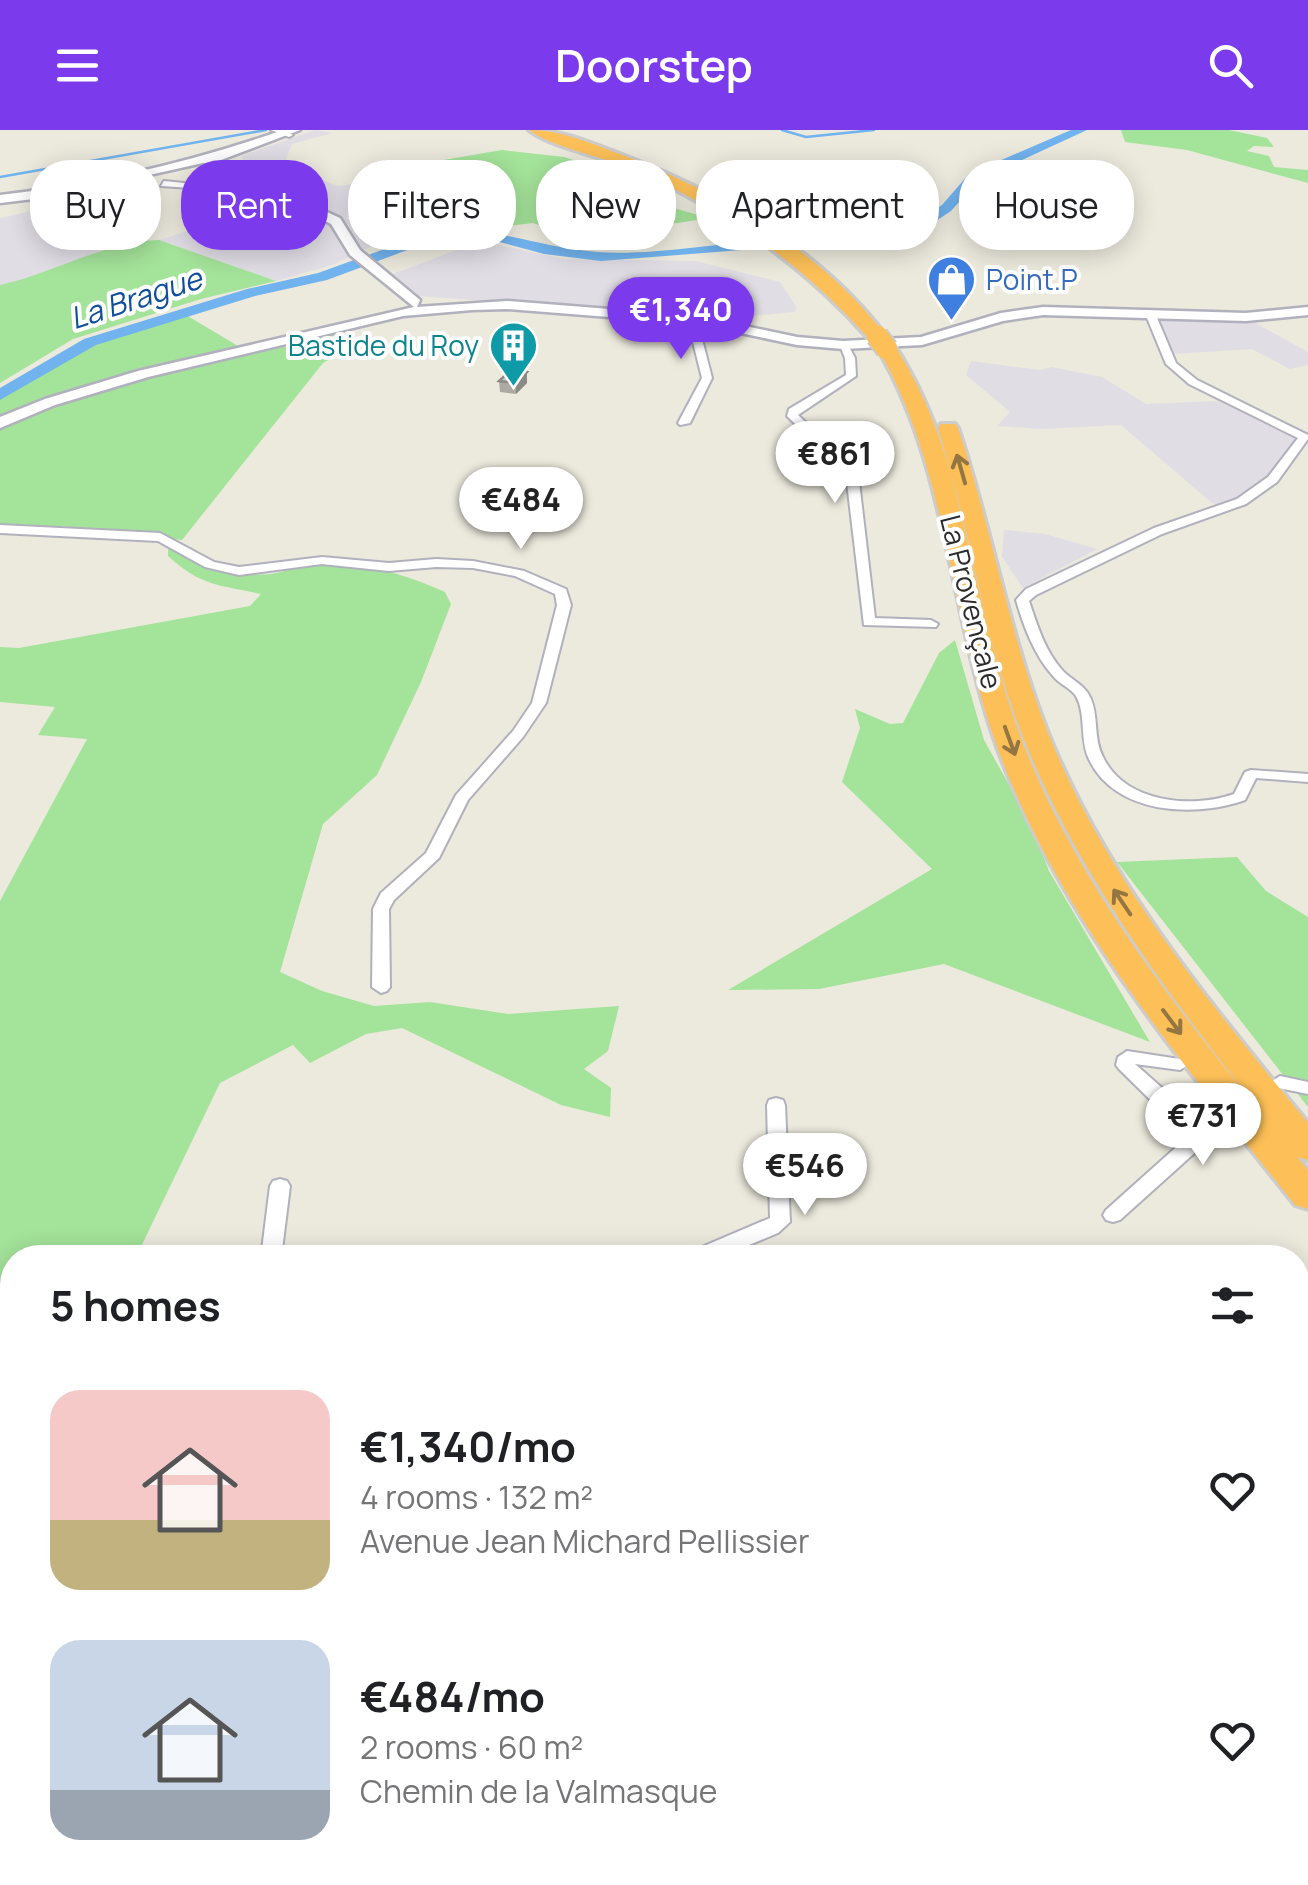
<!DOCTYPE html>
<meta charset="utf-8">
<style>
body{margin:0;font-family:Manrope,sans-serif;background:#f6f6f6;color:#202124;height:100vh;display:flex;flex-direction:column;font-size:38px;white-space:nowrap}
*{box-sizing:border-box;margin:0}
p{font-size:32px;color:#757577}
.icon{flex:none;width:55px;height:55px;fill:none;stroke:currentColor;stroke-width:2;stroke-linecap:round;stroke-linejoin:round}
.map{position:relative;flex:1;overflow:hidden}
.details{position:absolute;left:0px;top:1115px;width:1310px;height:640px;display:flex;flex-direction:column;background:#fff;border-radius:40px 40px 0 0;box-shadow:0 5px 25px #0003}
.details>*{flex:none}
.hud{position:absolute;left:30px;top:30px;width:1250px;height:90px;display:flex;gap:20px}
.price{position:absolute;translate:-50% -85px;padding:0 22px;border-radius:35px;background:#fff;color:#222;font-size:32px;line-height:65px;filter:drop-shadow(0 2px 5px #0008)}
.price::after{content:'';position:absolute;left:50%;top:60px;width:30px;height:22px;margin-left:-15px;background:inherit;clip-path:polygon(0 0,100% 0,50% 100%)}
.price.selected{background:#7c3aed;color:#fff}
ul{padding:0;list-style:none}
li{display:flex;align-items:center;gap:30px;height:250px;padding:0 50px}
li span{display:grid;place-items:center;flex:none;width:280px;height:200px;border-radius:30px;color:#555}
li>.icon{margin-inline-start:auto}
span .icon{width:120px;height:120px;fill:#fffc;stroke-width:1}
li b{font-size:42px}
h2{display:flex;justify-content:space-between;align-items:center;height:120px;padding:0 50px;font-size:42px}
.tag{padding:0 35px;border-radius:40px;background:#fff;box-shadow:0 5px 25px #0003;font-size:35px;line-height:90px}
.tag.selected{background:#7c3aed;color:#fff}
header{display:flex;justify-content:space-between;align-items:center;height:130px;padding:0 50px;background:#7c3aed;color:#fff;font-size:45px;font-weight:600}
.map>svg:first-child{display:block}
</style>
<header><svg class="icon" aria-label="menu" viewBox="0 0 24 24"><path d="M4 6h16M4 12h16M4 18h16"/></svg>Doorstep<svg class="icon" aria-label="search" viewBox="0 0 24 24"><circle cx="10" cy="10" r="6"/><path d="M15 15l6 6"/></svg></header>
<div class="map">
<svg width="1308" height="1755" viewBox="0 0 1308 1755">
<rect width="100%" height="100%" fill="#ece9dd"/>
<g fill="#e1dde5">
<polygon points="315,0 332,3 292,14 284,34 338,56 371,51 420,70 345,88 391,107 332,135 276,151 159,110 295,67 249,41 241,26"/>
<polygon points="32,81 121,113 27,149 0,155 0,88"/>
<polygon points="480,111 564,129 695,131 780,152 797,178 794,182 720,189 419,166 393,144"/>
<polygon points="1157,186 1248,189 1308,222 1308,235 1290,239 1252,219 1172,224"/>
<polygon points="971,231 1040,240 1051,237 1102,247 1146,274 1218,271 1296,309 1288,327 1265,352 1225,376 1212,373 1121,295 1041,299 997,296 1010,282 966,245"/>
<polygon points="1004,400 1045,404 1097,419 1023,458 1002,427"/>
</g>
<g fill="#a4e39a">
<polygon points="1121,0 1229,0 1267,8 1274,17 1254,16 1247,21 1269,26 1274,37 1308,40 1308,53 1187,20 1125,12"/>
<polygon points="502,20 564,27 639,51 677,79 709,88 577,109 533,93 507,96 476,92 485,81 494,79 492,70 426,33"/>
<path d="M159,110L276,151L201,169L73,209L0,253V155C55,143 102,112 159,110Z"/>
<polygon points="186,185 243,219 102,252 0,288 0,269 90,215"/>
<polygon points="334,202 333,227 323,233 182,410 61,396 0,397 0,297 119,253"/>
<path d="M168,411C196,428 237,448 271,444C289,441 306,432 324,433C368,434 405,444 445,462L451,474L421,552L377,645L323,694L280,842L322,861L374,876L430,872L508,884L619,876L608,921L584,939L611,958L610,987L561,975L402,898L366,904L310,933L293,915L220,953L136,1127L12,1128V1742H396L398,1755H0V771L87,609L38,605L55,577L0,572V517L19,518L250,476L261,464C221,455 202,457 168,426Z"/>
<polygon points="955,510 984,610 1031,694 1049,741 1150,912 944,834 819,859 728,860 932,739 842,652 860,598 855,579 890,594 903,593 939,523"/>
<polygon points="1237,727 1266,761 1308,787 1308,977 1117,732"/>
</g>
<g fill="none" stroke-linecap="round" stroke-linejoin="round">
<g stroke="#71b3ee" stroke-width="2.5">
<polyline points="782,0 806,7 874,0"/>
<polyline points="0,47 266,0"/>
</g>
<g fill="#71b3ee" fill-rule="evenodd">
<polygon points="1071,0 1087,0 979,50 951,81 933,93 895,104 810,112 803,108 810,104 878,99 923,87 942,75 969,44"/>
<path d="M443,98C495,98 544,118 597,122C647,126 716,114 768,110L775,114L768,118L601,131L544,124L477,106H445L327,150L255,166L96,215L0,270V258L84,209L247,159L318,143Z"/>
<polygon points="0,1475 12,1480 12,1517 0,1512"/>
<polygon points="100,1742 142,1742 138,1755 96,1755"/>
</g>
<defs>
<g id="street">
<polygon points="271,0 282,0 293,5 289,7"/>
<polygon points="164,51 194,54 266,80 252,91 199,102 199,98 246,87 255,81 190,58 161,56"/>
<path d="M1150,180L1155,183L1176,233L1197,250L1308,305V309L1277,352L1246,374L1162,404L1036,465L1029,471C1037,495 1045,521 1062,540C1071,550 1084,554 1090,567C1099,585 1093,608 1103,627C1125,673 1192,679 1234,664L1245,642L1251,640L1308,644V652L1256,648L1245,670C1195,688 1113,685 1088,627C1080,608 1086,584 1076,566C1071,558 1059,554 1053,546C1034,525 1024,497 1016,470L1026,459L1154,398L1237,369L1268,347L1298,308L1189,254L1166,234L1145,183Z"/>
<polygon points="713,190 721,192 702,209 712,248 690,293 680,295 678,293 702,248 692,208"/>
<polygon points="839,213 847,213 855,228 856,246 798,285 858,343 875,488 931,490 938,494 936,497 864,495 846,344 787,286 789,279 846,245 845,228"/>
<polygon points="0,395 160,403 214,432 239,437 322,427 389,433 436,429 473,431 524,441 566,459 571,475 546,573 523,607 468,670 439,728 394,770 389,779 390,857 387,861 381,863 372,857 373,779 381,763 426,723 456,665 513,601 532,573 557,475 555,464 515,446 473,438 436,437 389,441 322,434 239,445 205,437 158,411 0,403"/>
<polygon points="1127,921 1186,930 1189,934 1180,940 1135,934 1186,979 1204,1003 1199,1019 1120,1090 1113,1092 1106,1090 1103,1085 1106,1080 1183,1011 1185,1004 1119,939 1116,935 1118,927"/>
<polygon points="1280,946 1308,952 1308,964 1274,957 1271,952"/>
<polygon points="776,968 783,970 785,975 790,1092 778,1103 718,1128 692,1128 704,1116 770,1088 767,975 769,970"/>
<polygon points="280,1049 287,1051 290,1056 281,1128 261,1128 270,1056 273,1051"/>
<polygon points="612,1742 639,1742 642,1755 614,1755"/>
<polygon points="1010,1742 1039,1742 1045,1755 1016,1755"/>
</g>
<path id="secondary" d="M283,0H300L221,30L265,47L292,66L340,88L360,120L420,170L417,177L507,171L698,186L797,207L843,211L921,207L1001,183L1043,177L1246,183L1308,177V185L1246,191L1043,185L1003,191L922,215L843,219L797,215L698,194L507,179L472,180L403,186L148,247L55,275L0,298V287L45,269L138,241L414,177L350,125L331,94L221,36L203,33L50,67L0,73V65C96,54 192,32 283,0Z"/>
<g id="highway">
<path d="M529,0C560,0 588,12 617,23C718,61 820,119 886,206L877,212L870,210C802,133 723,78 629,38C600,26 552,17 529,0Z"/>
<path d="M887,213L894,215C966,324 972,467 1014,589C1065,735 1162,861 1259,980C1168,864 1078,745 1023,607C984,508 969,400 938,298L941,294H955L958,298C992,399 1009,505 1048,603C1107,750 1209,872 1308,993V1030L1297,1027L1308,1040V1079L1295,1075C1182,932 1056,784 995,611C950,483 947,337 878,219Z"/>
</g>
</defs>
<use href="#street" stroke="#b1b1be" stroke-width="4"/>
<use href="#secondary" stroke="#b1b1be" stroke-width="5"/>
<use href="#highway" stroke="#ccc" stroke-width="6"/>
<use href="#street" fill="#fff" fill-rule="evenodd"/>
<use href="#secondary" fill="#fff" fill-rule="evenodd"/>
<use href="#highway" fill="#fdc058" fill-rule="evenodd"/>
<defs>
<polyline id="highway-bridge" points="877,206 887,219"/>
</defs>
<use href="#highway-bridge" stroke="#ccc" stroke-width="25" stroke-linecap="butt"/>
<use href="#highway-bridge" stroke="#fdc058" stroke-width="21"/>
</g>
<polygon fill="#aca9a2" points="499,251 527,253 516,264 500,262"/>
<polygon fill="#8c8a84" points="527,242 527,253 516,264 516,253"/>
<polygon fill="#c8c5bc" stroke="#8c8a84" stroke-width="2.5" points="512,239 527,242 516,253 499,251"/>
<defs><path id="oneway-shaft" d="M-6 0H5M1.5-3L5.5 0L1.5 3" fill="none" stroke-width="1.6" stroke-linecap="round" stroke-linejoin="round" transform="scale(2.5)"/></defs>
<g stroke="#947642">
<use href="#oneway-shaft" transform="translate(961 339) rotate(-106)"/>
<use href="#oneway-shaft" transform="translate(1010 611) rotate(70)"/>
<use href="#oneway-shaft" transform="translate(1122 772) rotate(-124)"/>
<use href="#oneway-shaft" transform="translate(1172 892) rotate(53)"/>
</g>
<defs>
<symbol id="shop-pin" viewBox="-11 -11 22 30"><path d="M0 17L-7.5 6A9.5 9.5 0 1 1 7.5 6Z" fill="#3f7fe0" stroke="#fff"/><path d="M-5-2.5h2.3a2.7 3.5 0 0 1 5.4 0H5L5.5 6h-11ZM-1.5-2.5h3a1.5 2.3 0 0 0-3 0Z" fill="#fff"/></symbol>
<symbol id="building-pin" viewBox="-11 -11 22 30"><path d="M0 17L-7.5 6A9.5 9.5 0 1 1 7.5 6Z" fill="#0f9aa8" stroke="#fff"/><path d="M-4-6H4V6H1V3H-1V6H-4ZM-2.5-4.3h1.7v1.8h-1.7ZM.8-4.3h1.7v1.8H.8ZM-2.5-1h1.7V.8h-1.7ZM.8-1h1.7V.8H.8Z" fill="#fff"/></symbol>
</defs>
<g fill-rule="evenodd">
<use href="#shop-pin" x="924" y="122" width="55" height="75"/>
<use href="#building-pin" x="486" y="188" width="55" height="75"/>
</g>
<g text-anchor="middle" stroke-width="8" stroke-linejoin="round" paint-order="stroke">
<g font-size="28" fill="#366cbe" stroke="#fff" text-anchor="start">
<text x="986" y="160">Point.P</text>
</g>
<g font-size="28" fill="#0d838f" stroke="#fff" text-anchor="end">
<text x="479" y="226">Bastide du Roy</text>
</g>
<g font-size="28" fill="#2b2b2b" stroke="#fff">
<text transform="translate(971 472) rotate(76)" y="10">La Provençale</text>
</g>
<g font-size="30" font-style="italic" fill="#0f4e9b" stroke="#fff">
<text transform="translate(136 169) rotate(-18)" y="10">La Brague</text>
</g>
</g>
</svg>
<b class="price selected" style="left:681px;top:232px">€1,340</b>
<b class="price" style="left:835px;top:376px">€861</b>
<b class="price" style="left:521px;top:422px">€484</b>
<b class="price" style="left:1203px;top:1038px">€731</b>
<b class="price" style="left:805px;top:1088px">€546</b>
<div class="hud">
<a class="tag">Buy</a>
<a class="tag selected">Rent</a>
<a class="tag">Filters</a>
<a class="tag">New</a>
<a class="tag">Apartment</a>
<a class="tag">House</a>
</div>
<section class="details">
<h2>5 homes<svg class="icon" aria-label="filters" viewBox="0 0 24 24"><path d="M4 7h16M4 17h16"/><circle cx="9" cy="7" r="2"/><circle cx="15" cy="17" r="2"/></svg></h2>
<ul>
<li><span style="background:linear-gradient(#f6c9c9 65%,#c2b280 0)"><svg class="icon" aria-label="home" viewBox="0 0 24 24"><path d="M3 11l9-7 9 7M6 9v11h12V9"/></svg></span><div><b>€1,340/mo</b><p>4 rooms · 132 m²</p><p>Avenue Jean Michard Pellissier</p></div><svg class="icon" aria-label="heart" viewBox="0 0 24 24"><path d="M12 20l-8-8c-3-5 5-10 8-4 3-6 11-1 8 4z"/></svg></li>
<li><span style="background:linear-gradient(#c9d6e8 75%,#9aa5b1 0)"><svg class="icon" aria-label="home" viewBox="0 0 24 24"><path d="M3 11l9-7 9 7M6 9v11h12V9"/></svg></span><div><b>€484/mo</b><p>2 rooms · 60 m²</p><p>Chemin de la Valmasque</p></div><svg class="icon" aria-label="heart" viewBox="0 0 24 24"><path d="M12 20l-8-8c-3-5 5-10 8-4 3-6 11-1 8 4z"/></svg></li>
</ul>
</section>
</div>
